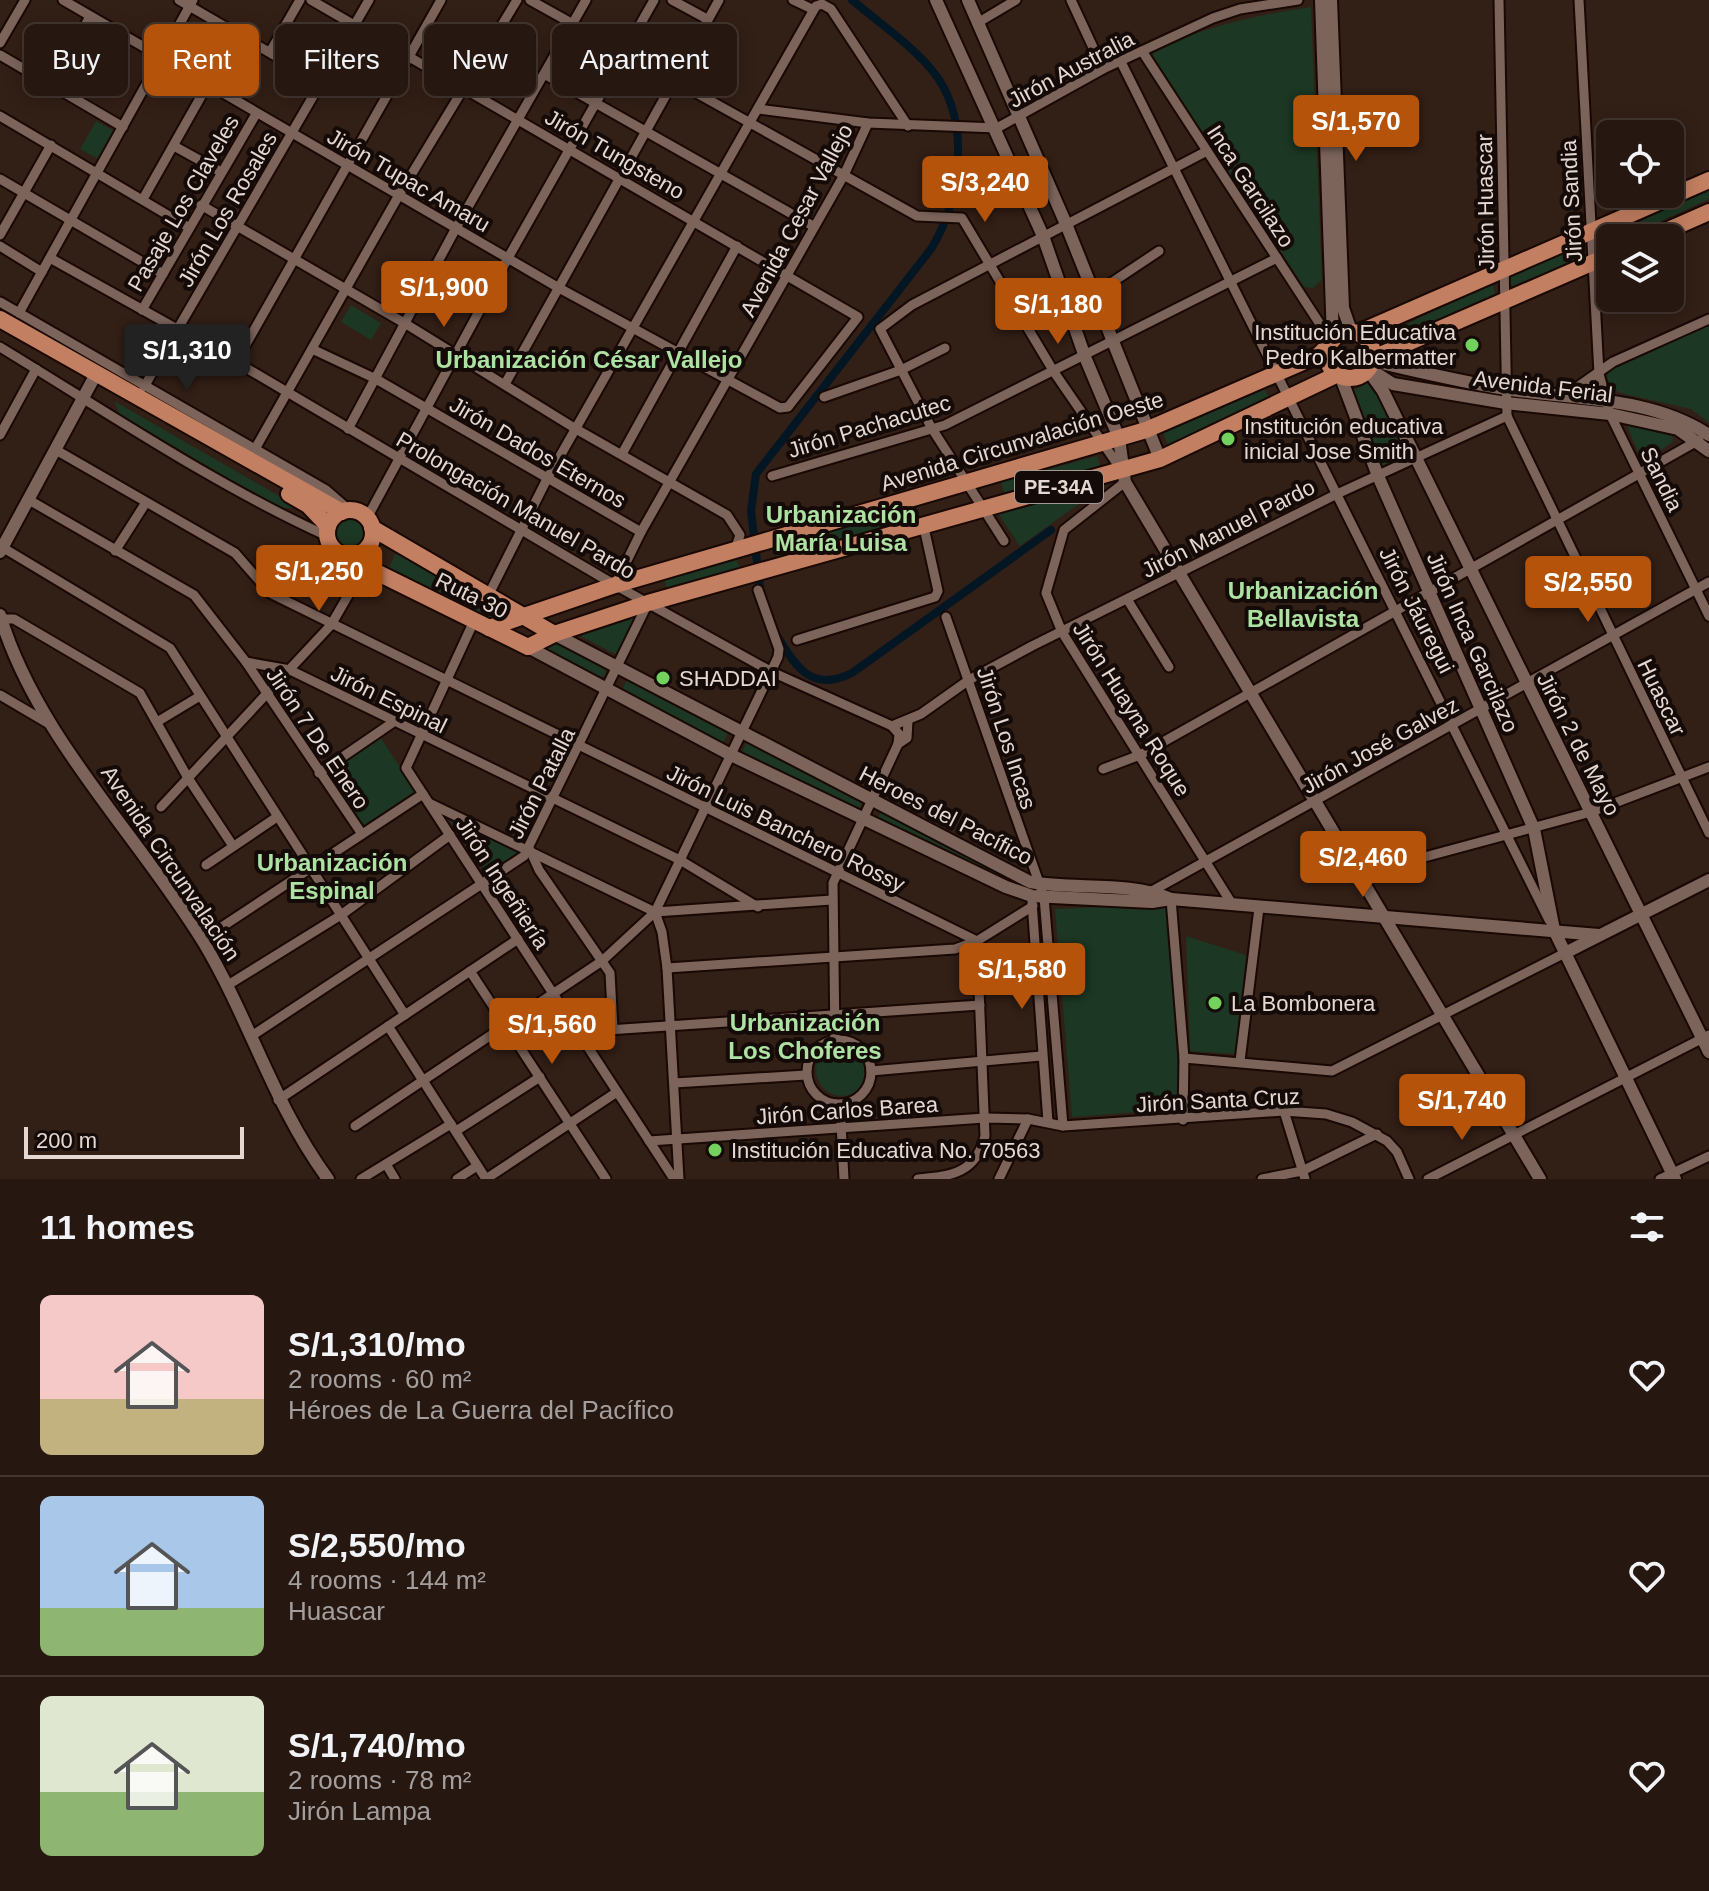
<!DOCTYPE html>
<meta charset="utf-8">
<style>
body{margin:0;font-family:Arial,sans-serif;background:#2e2019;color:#f1f3f6;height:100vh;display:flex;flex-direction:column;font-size:30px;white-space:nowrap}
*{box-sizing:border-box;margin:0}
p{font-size:26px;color:#a49f9f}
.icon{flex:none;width:44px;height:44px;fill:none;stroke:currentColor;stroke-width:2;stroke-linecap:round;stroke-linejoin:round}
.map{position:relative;height:1179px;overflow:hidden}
.sheet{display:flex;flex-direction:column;background:#261710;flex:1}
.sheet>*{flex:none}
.banner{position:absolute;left:24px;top:24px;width:800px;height:72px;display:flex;gap:16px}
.controls{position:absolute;left:1596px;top:120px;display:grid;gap:16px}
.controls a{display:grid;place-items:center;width:88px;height:88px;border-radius:12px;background:#261710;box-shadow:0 4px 20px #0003,0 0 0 2px #423630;font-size:40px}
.scale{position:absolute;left:24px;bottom:20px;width:220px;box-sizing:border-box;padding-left:8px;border:4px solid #e5d7d1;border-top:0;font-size:22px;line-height:28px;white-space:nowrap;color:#e5d7d1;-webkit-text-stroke:6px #140b08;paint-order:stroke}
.price{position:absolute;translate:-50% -68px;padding:0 18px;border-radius:8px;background:#b45309;color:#fff;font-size:26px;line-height:52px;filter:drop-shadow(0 2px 4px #0008)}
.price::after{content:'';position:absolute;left:50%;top:48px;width:24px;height:18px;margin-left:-12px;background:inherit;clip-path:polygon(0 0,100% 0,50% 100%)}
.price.on{background:#222;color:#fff}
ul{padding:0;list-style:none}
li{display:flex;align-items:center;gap:24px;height:200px;padding:0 40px}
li+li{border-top:2px solid #423630}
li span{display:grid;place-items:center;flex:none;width:224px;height:160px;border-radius:12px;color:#555}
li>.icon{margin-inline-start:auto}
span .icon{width:96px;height:96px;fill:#fffc;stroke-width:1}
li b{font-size:34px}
h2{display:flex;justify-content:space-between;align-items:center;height:96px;padding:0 40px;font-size:34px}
.tag{padding:0 28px;border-radius:12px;background:#261710;box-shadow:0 4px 20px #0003,0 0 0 2px #423630;font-size:28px;line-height:72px}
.tag.on{background:#b45309;color:#fff}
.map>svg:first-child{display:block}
</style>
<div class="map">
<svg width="1709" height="1179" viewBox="0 0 1709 1179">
<rect width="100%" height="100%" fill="#321f16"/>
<g fill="#1c3723">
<path d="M1311,7L1322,280L1313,288L1304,287L1153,56L1154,49C1206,27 1256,15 1311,7Z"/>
<polygon points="96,121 114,131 98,159 80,149"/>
<polygon points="1709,188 1709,199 1624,238 1610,238 1610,245 1602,248 1596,243"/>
<polygon points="1570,248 1577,250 1581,256 1578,260 1512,286 1508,279 1511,275"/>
<polygon points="1489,284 1493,285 1495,294 1379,347 1376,339"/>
<polygon points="351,305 381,323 371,340 341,322"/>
<polygon points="1709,324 1709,423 1691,409 1620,393 1610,387 1607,375 1612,366"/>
<polygon points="1371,382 1409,459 1383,472 1349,392"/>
<polygon points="1264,388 1270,400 1168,445 1163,433"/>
<polygon points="114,401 295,505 295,508 279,508 120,415"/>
<polygon points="1626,423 1672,432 1673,442 1642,462"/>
<polygon points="1097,456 1101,468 1005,495 1001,482"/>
<polygon points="1111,481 1020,546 995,509"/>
<polygon points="901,511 905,523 777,559 774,548"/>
<circle cx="351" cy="534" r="15"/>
<polygon points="396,553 499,609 488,622 389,567"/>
<polygon points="736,558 740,570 668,592 664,580"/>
<polygon points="632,616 634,618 617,655 582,637 581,632"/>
<polygon points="561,642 606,667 605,675 599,678 548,652 548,647"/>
<polygon points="628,678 729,731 722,745 621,692"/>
<polygon points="381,738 416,792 364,827 328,773"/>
<polygon points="747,742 863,801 858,811 742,752"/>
<polygon points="881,811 1011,877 1007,885 877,819"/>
<polygon points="455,820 520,852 487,874 450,822"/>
<polygon points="1169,904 1180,1109 1072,1117 1055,909"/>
<polygon points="1186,936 1246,955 1236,1054 1190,1051"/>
<circle cx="842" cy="1070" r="26"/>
</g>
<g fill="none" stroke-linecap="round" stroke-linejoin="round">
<g stroke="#021624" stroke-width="8">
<path d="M761,595L751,511L756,474L931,249C962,199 972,117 931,69C909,43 878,22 852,0"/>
<path d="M778,637C797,670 814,692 852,673L1051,530"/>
</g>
<defs>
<g id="street">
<polyline points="63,0 559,288 780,408 788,407 858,317 311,0"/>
<polyline points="179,0 322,83"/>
<polyline points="530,0 917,216 962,218 1054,372 1122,471"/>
<polyline points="672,0 707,19"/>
<polyline points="793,0 812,9"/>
<polyline points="1071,0 1103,69"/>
<polyline points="1499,0 1507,416 1709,833"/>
<polyline points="1579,0 1599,374 1610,414 1709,616"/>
<polyline points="979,22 1016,0"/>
<polyline points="0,43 25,0"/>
<polyline points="1142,51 1331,341"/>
<polyline points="270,52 300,0"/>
<polyline points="0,55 123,127"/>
<polyline points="1120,60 1549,920"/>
<polyline points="546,75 813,226"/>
<polyline points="53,87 90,16"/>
<polyline points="758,109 868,123 997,128 1103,69 1213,18 1240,9 1298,0"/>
<polyline points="0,116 188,227"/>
<polyline points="174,146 221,172"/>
<polyline points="0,179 163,274"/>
<polyline points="143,199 208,84"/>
<polyline points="201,205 406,324 576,429 727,515 740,535 735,550"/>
<polyline points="0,235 51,145"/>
<polyline points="0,246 42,272"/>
<polyline points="50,258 236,362 615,585 772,672 892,726 921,714 969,680 1032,646 1337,494 1507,416"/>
<polyline points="1093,295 1159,251"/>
<polyline points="0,302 326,490 349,510"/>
<polyline points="142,310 256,114"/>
<polyline points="19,313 193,0"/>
<path d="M0,347C107,412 213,484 327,536"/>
<polyline points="312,349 376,379 641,532"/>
<polyline points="236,362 441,0"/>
<polyline points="505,384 719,0"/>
<polyline points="144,387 369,0"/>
<polyline points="1566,395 1613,362 1709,319"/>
<polyline points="824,397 901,370 945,348"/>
<polyline points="348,429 456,228 586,0"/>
<polyline points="0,435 36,369"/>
<polyline points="255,449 399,195 517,0"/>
<polyline points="56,450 235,553 270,593 977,941"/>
<polyline points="622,454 737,246"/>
<polyline points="772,476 945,425 1277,258"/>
<polyline points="1125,482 1064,530 1046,593 1062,632 1232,904"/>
<polyline points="29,500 194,595 246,662 290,670 680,860 758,907"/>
<polyline points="367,518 508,258 654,0"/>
<polyline points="1004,541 931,427 880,329 912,305 1207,151"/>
<polyline points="2,547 170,648 405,1015"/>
<polyline points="115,551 145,504"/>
<polyline points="615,585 641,532 844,175 868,123"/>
<polyline points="489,594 547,479 816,6 822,4 831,9 908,126"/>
<polyline points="1127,599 1169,667"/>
<polyline points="946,617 1044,897 1063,1126"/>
<polyline points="1,619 14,619 140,693 188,778 233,846"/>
<polyline points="474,621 406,768 674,1179"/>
<polyline points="797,640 935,597 938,591 923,523"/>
<polyline points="246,662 362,834"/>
<polyline points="0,695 51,725"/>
<polyline points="157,722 200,696"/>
<polyline points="898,744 907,738 908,720"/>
<polyline points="1103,769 1140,755 1699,440"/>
<polyline points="319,773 392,723"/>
<polyline points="429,803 655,912 832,900"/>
<polyline points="161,807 331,625 354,585 356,556"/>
<polyline points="530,850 539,870 610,973 613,1029"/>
<polyline points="206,865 277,817"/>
<polyline points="1358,875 1591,812 1709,767"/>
<polyline points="1152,891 1709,582"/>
<polyline points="1171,899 1184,1058 1183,1120"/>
<polyline points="1032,902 1048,1122"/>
<polyline points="655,912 662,932 667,968 679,1179"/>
<polyline points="202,940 423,794"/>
<polyline points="667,968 955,949 977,941 1033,906"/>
<polyline points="470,971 606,1179"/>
<polyline points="228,985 341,915 450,835"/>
<polyline points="388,1026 486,1179"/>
<polyline points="578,1032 980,1005"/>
<polyline points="250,1037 524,856 648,603"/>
<circle cx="839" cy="1072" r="32"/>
<polyline points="835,1040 833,883 898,744 899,734 892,726"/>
<polyline points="1184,1058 1332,1071 1565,953"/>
<polyline points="1240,1061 1259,908"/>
<polyline points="871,1071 1041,1056"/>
<polyline points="674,1083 806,1075"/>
<polyline points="278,1100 518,939"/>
<polyline points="840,1105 844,1179"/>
<polyline points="1284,1111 1305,1179"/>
<polyline points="355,1126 602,961 655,912 778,657 779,649 758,590"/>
<polyline points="456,1131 540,1077"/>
<polyline points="649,1141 985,1118 1028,1119 1063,1126 1284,1111 1326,1114 1352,1122 1387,1141 1397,1152 1409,1179"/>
<polyline points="386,1164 395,1179"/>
<polyline points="361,1179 451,1124"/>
<polyline points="457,1179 477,1166"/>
<polyline points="486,1179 617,1092"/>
<path d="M918,1179C952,1176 976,1173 985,1136L977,941"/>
<polyline points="999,1179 1028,1119"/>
<polyline points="1262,1179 1302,1171 1377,1134"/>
<polyline points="1428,1179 1709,1035"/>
<polyline points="1660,1179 1709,1156"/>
</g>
<g id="secondary">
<polyline points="936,0 1043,236 1085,357 1119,438 1125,482 1540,1179"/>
<polyline points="968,0 1066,224 1160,459"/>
<polyline points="1321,0 1333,339"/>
<polyline points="1331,0 1343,308 1351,331"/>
<path d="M1372,361C1417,371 1461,382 1506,389C1574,400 1649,396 1709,435"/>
<polyline points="1368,370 1383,391 1709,1052"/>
<polyline points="1371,370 1393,384 1506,403 1610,414 1678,429 1709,451"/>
<polyline points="1340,375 1378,476 1534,829 1554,930 1675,1179"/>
<polyline points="0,552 96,374"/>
<path d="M0,615C36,736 139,836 204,943C250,1020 274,1106 328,1179"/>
<path d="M554,634L1030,882C1075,890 1128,881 1171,899"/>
<polyline points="528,647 731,755 1006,887 1032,896 1152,902 1171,899 1599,935"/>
<polyline points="1565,953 1709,880"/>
</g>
<g id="highway">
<polyline points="1650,238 1709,212"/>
<polyline points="0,319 342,512"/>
<circle cx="1350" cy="355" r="23"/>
<polyline points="1358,333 1709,180"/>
<polyline points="1373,358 1610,255"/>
<polyline points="289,494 308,505 328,526"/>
<circle cx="350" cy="533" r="23"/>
<polyline points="372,528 554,634"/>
<polyline points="356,556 372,570 528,647 554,634 648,603 1160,459 1338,374"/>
<polyline points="489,628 615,585 1146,430 1319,355 1329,345"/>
</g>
</defs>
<use href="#street" stroke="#190803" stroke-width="13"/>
<use href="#secondary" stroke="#190803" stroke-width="16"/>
<use href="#highway" stroke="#190803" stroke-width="20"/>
<use href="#street" stroke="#7c645b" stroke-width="9"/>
<use href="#secondary" stroke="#7c645b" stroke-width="12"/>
<use href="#highway" stroke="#c37f61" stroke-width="16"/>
</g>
<g fill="#72d25d" stroke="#140b08" stroke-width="3">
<circle cx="1472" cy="345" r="8"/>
<circle cx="1228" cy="439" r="8"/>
<circle cx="663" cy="678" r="8"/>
<circle cx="1215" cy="1003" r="8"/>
<circle cx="715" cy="1150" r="8"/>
</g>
<g text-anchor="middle" stroke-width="8" stroke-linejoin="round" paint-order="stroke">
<rect fill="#140b08" stroke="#a69a95" stroke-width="2" x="1015" y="471" width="88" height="32" rx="6"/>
<g font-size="20" font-weight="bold" fill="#e5d7d1">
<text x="1059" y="494">PE-34A</text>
</g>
<g font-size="22" fill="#e5d7d1" stroke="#140b08">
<text transform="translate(1071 69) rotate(-28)" y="8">Jirón Australia</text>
<text transform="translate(615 154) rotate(30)" y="8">Jirón Tungsteno</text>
<text transform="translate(409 180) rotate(30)" y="8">Jirón Tupac Amaru</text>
<text transform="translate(1251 186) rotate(57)" y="8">Inca Garcilazo</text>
<text transform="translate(1571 201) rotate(-93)" y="8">Jirón Sandia</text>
<text transform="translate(1485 202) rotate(-91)" y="8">Jirón Huascar</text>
<text transform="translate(183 203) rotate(-60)" y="8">Pasaje Los Claveles</text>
<text transform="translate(227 209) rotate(-60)" y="8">Jirón Los Rosales</text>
<text transform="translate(796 220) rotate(-62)" y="8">Avenida Cesar Vallejo</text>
<text transform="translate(1543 386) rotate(7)" y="8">Avenida Ferial</text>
<text transform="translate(869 426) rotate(-17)" y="8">Jirón Pachacutec</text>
<text transform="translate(1022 441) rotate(-17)" y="8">Avenida Circunvalación Oeste</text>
<text transform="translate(538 452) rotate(30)" y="8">Jirón Dados Eternos</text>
<text transform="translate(1662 479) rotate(64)" y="8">Sandia</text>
<text transform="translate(516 505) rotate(30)" y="8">Prolongación Manuel Pardo</text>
<text transform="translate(1228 528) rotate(-27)" y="8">Jirón Manuel Pardo</text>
<text transform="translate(472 595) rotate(26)" y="8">Ruta 30</text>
<text transform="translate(1417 610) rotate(63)" y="8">Jirón Jáuregui</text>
<text transform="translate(1473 642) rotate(66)" y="8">Jirón Inca Garcilazo</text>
<text transform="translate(1662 697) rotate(64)" y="8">Huascar</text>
<text transform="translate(389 699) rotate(26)" y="8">Jirón Espinal</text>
<text transform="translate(1132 709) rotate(58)" y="8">Jirón Huayna Roque</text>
<text transform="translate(318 738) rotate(56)" y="8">Jirón 7 De Enero</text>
<text transform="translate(1007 738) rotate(72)" y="8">Jirón Los Incas</text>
<text transform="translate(1579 744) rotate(63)" y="8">Jirón 2 de Mayo</text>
<text transform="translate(1380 745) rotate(-29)" y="8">Jirón José Galvez</text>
<text transform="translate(541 783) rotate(-63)" y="8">Jirón Patalla</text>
<text transform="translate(946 815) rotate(27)" y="8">Heroes del Pacífico</text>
<text transform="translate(786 828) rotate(26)" y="8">Jirón Luis Banchero Rossy</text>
<text transform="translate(171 863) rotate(56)" y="8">Avenida Circunvalación</text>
<text transform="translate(503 883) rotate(57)" y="8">Jirón Ingeñiería</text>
<text transform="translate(1218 1100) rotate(-3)" y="8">Jirón Santa Cruz</text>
<text transform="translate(847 1110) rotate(-4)" y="8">Jirón Carlos Barea</text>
</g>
<g font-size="22" fill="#e5d7d1" stroke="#140b08" text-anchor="start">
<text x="1456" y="340" text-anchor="end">Institución Educativa<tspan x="1456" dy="25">Pedro Kalbermatter</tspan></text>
<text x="1244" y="434">Institución educativa<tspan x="1244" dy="25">inicial Jose Smith</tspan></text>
<text x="679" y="686">SHADDAI</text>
<text x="1231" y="1011">La Bombonera</text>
<text x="731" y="1158">Institución Educativa No. 70563</text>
</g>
<g font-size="24" font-weight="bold" fill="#aee2a3" stroke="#140b08">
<text x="589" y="368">Urbanización César Vallejo</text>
<text x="841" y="523">Urbanización<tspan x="841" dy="28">María Luisa</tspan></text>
<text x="1303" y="599">Urbanización<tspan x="1303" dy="28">Bellavista</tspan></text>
<text x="332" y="871">Urbanización<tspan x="332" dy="28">Espinal</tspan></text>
<text x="805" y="1031">Urbanización<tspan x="805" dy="28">Los Choferes</tspan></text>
</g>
</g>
</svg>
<div class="controls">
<a><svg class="icon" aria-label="locate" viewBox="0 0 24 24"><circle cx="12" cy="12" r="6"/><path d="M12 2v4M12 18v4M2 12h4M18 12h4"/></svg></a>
<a><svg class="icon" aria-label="layers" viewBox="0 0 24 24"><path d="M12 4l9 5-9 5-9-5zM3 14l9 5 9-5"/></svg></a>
</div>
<div class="scale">200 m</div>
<b class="price" style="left:1356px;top:163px">S/1,570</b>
<b class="price" style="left:985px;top:224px">S/3,240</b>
<b class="price" style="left:444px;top:329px">S/1,900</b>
<b class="price" style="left:1058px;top:346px">S/1,180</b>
<b class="price on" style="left:187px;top:392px">S/1,310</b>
<b class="price" style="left:319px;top:613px">S/1,250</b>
<b class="price" style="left:1588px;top:624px">S/2,550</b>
<b class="price" style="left:1363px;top:899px">S/2,460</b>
<b class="price" style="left:1022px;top:1011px">S/1,580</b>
<b class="price" style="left:552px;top:1066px">S/1,560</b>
<b class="price" style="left:1462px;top:1142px">S/1,740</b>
<div class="banner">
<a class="tag">Buy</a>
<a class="tag on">Rent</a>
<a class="tag">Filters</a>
<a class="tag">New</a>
<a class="tag">Apartment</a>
</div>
</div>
<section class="sheet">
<h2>11 homes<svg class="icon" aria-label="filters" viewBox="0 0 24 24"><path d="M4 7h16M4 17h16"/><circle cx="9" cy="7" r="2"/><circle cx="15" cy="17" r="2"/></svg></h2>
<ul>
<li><span style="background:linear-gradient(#f6c9c9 65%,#c2b280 0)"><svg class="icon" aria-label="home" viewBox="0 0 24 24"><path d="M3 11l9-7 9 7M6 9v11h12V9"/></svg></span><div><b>S/1,310/mo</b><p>2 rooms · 60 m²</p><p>Héroes de La Guerra del Pacífico</p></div><svg class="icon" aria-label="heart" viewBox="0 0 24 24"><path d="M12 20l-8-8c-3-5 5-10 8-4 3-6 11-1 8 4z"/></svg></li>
<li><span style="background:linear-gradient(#a9c7e8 70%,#8fb573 0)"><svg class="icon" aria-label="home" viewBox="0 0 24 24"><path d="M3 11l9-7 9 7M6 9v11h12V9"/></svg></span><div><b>S/2,550/mo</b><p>4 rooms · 144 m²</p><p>Huascar</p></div><svg class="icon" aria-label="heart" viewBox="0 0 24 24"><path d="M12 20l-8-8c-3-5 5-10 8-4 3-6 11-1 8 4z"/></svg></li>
<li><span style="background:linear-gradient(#dfe7d0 60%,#8fb573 0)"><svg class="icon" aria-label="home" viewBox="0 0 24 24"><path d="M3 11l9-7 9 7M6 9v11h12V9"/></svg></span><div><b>S/1,740/mo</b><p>2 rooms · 78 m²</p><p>Jirón Lampa</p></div><svg class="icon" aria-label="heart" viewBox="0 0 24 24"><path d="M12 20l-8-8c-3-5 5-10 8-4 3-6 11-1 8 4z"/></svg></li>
</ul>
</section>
